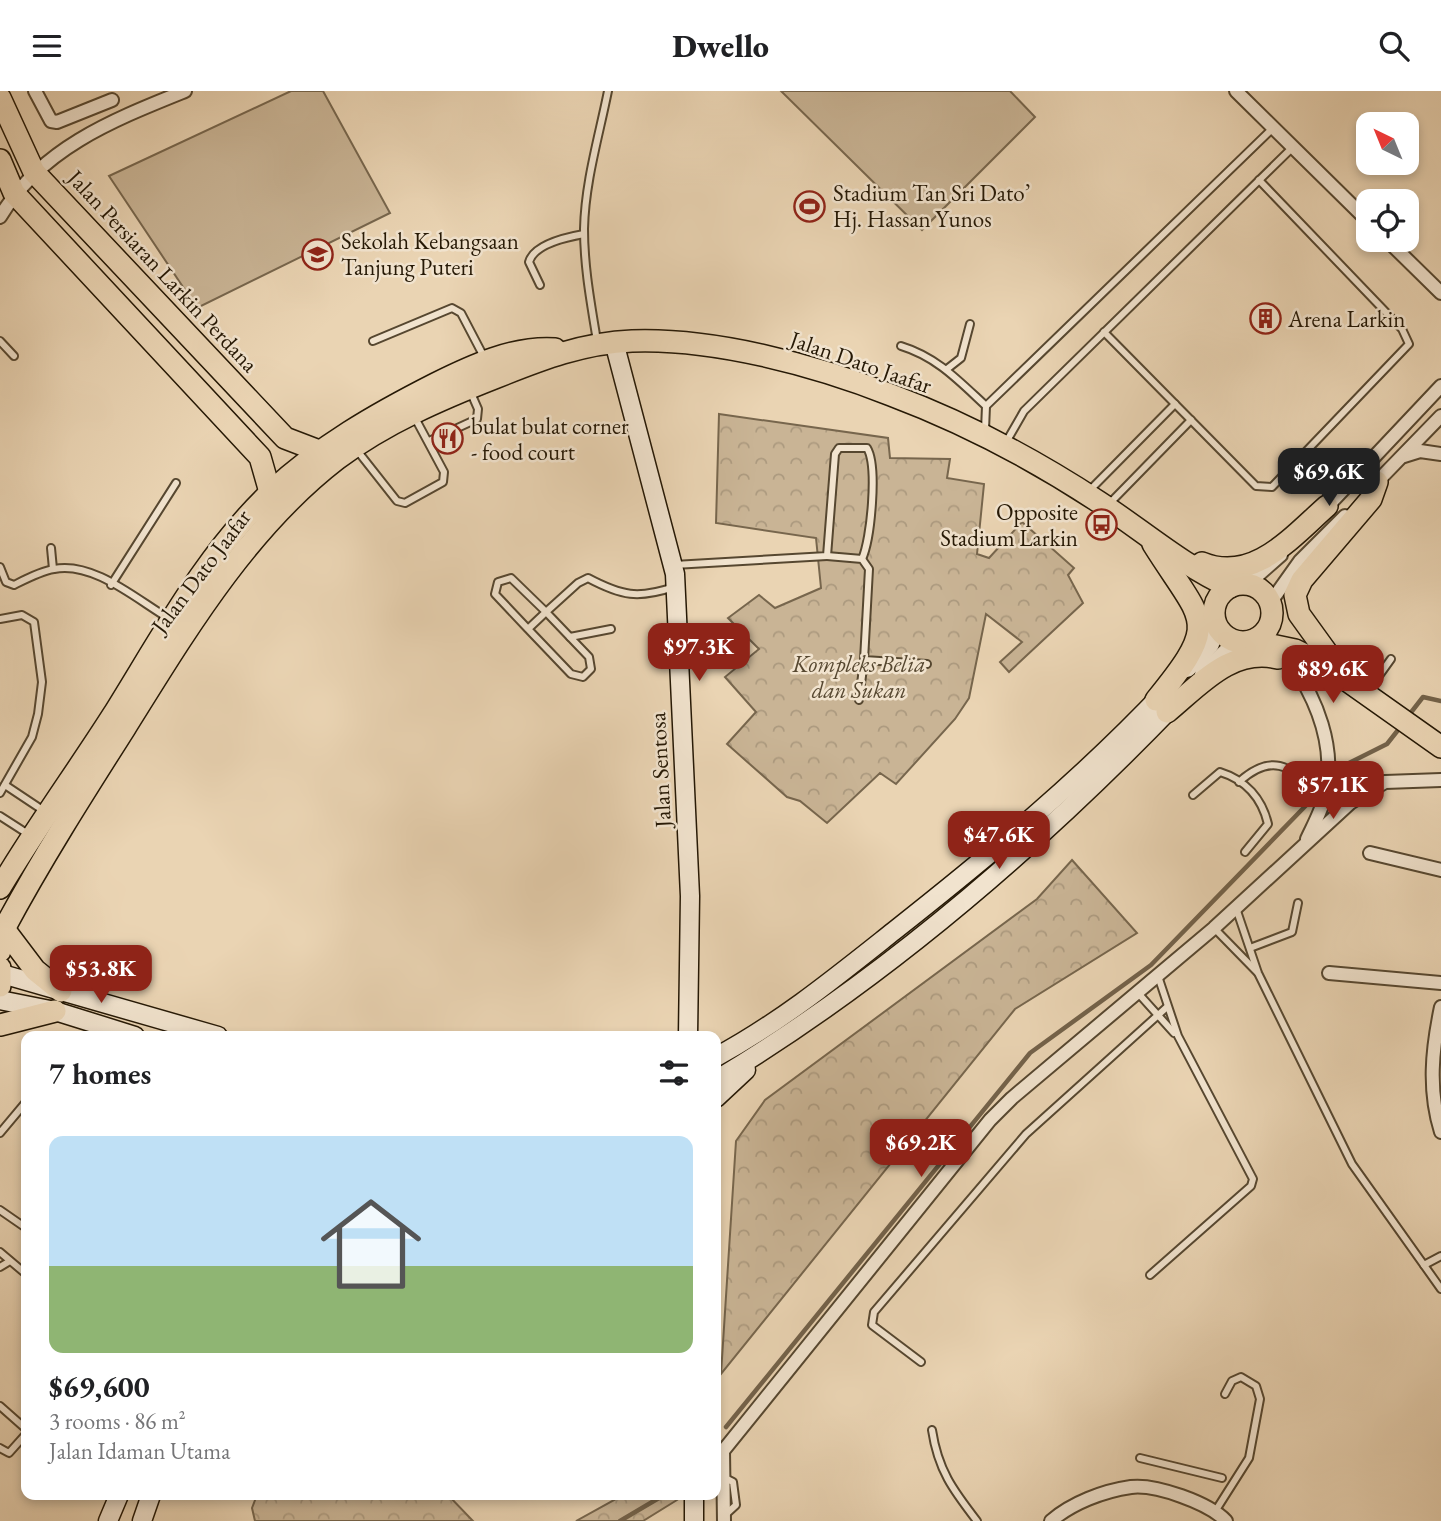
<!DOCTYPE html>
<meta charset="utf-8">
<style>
body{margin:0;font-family:"EB Garamond",serif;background:#f2f2f2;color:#202124;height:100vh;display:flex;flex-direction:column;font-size:26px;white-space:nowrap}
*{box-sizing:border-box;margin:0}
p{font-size:23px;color:#757577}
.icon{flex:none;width:38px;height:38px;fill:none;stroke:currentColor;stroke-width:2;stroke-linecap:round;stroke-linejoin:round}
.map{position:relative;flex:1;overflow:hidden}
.side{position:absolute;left:21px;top:940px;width:700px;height:469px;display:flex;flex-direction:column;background:#fff;border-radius:14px;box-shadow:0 4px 10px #0003}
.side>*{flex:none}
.needle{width:46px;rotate:317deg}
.controls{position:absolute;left:1356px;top:21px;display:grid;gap:14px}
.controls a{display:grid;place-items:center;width:63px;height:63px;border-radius:14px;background:#fff;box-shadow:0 4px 10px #0003;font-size:35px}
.price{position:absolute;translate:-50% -60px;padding:0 16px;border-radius:14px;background:#8f2418;color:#fff;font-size:23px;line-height:46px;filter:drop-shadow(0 2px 4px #0008)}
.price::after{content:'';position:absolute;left:50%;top:42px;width:21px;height:16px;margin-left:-10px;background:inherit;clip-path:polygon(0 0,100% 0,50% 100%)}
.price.current{background:#222;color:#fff}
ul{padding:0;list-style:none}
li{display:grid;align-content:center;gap:14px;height:371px;padding:0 28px}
li span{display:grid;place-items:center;height:217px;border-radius:14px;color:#555}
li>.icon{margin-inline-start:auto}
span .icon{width:126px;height:126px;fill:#fffc;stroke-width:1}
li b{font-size:30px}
h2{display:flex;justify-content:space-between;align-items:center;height:84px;padding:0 28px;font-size:30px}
header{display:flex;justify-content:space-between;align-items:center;height:91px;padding:0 28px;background:#fff;font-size:32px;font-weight:800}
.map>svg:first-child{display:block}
</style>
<header><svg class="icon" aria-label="menu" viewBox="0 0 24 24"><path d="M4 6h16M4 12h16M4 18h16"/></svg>Dwello<svg class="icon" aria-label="search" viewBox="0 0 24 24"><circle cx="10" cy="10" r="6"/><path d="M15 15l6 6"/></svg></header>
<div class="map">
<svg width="1441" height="1430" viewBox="0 0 1441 1430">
<defs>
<pattern id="forest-crowns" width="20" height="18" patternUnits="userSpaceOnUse" patternTransform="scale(1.75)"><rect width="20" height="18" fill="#c9b495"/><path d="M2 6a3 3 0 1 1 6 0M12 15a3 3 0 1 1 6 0" fill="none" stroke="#ac9a7f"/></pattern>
</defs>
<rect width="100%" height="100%" fill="#ead4b3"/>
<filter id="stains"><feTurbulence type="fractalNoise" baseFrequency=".00286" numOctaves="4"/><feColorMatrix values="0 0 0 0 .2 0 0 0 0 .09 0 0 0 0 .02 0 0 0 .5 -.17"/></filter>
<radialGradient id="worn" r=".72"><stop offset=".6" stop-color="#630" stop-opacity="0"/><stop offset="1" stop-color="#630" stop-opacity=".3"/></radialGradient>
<g fill="url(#forest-crowns)" stroke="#77664d" stroke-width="2">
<polygon points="719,323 888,347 890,367 950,368 947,387 984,393 977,463 989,467 1022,431 1074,477 1068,484 1083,512 1009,581 1000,571 1022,551 986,523 969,607 955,628 896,693 880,682 827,732 800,710 787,706 727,653 756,621 725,586 759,558 728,527 759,504 775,517 821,497 816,447 716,432"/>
<polygon points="1072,769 1137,842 1015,918 721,1283 736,1050 765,1009 1037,808"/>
<polygon points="257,1404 448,1404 473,1430 255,1430 252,1417"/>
<polygon points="623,1404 674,1404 677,1409 643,1430 576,1430"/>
</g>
<g fill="#c9b495" stroke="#77664d" stroke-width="2">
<polygon points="291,0 323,0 390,122 197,217 109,85"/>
<polygon points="781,0 1010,0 1035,26 922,139"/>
</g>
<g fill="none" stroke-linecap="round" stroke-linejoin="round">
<g stroke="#73624a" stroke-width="4.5">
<polyline points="1409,624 1423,606 1441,610"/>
<polyline points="1330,690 1349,672 1387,653 1402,634"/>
<polyline points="726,1336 1030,962 1151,874 1319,701"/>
<polyline points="620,1430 664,1404"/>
</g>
<defs>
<g id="lane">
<path d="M540,194L529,171C534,153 567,146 584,143"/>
<polyline points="1104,241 1256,395 1272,396 1409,253 1402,238 1259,89"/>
<polyline points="0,250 14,265"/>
<polyline points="373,250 452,217 461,222 484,266"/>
<path d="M597,250C591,213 584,176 584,138C585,91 599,45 608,0"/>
<path d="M901,255C937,266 959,290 986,315L985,339"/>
<polyline points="947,278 961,267 970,233"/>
<polyline points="986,315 1273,37"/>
<polyline points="429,350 477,328 478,318 471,302"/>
<polyline points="1005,353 1024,320 1293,56"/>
<polyline points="356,358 397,410 405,412 443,391 444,381 414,325"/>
<polyline points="1090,399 1175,313"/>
<polyline points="1109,413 1191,329"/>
<polyline points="51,457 53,478"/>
<polyline points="827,465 862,468 869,478 864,569 927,573"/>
<path d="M674,474L827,465L835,363L839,357H867C878,375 871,448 862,468"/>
<path d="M0,476L6,491L14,494C26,488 41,480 54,478C93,470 136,508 168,527"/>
<polyline points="111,494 176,392"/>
<polyline points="0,528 22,524 34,531 42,591 38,623 32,646 0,702"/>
<path d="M528,538L571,583L583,586L591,578L589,566L546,521L528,538L495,503L498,491L511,487L546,521L578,492L588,487C622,505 638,508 674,496"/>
<polyline points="570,546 611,538"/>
<polyline points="1368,600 1391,568"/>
<polyline points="859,609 864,569"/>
<path d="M1239,691C1276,657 1294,681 1325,706"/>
<polyline points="5,694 44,720"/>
<path d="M1193,704L1220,681C1246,689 1262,708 1268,733L1245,761"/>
<polyline points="0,725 28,743"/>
<polyline points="1236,817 1258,882 1352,1073 1441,1198"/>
<polyline points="1214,837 1257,881"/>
<polyline points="1250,857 1292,841 1298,812"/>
<polyline points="1138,902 1174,942"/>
<polyline points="0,1042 26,1011"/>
<polyline points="0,1119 26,1137"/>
<polyline points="0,1161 26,1183"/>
<polyline points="1424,1174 1441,1165"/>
<polyline points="0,1176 10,1170"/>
<polyline points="1150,1184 1251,1095 1253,1088 1178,945 1158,885"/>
<polyline points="921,1271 872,1234 874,1221 1026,1043 1167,916"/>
<polyline points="0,1315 26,1338"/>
<path d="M932,1339C938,1379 953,1399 977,1430"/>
<polyline points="0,1357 9,1362 26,1343"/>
<polyline points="1140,1367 1222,1387"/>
<polyline points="723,1386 733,1391 736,1414 724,1425"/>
<polyline points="1216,1419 1249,1367 1260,1308 1256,1295 1241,1286 1232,1290 1225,1303"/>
</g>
<g id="street">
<polyline points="35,0 51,30 57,31 112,9"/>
<polyline points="1236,0 1368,130"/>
<path d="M0,126C41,57 113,29 185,0"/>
<polyline points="1387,149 1441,202"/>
<polyline points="1404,365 1420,360 1441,363"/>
<polyline points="1374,394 1441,325"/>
<polyline points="1325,418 1441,295"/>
<polyline points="1247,494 1281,464"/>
<polyline points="1270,512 1300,470 1345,425"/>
<path d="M1291,571C1317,609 1335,655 1326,701C1323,717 1314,733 1307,748"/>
<polyline points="1370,762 1441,779"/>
<polyline points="1329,882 1441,892"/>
<path d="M1441,916C1432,959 1428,999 1441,1041"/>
<polyline points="724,1430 723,1360 990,1029 1012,1007 1214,837 1350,712 1385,691 1441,689"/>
<path d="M1051,1430C1072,1412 1103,1400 1131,1396C1156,1393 1209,1412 1226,1430"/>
</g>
<g id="secondary">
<polyline points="614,251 675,483 690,805 688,945"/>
<polyline points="1187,577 1210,553 1216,533"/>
<polyline points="1204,583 1237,552"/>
<polyline points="2,883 218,945"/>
<polyline points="0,909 55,920 135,945"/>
<path d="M716,966C781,931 836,886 894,840C988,766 1083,687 1165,600"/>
<path d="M716,989C885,887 1038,755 1175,613"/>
<polyline points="716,1007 746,979"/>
<polyline points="108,1430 119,1404"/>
<polyline points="142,1430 151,1404"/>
<polyline points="694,1430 694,1404"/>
</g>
<g id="primary">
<polyline points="0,7 34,81 285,347 319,360"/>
<polyline points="0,69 14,102 260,366 270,401"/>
<path d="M1153,453C1203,533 1222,528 1156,609"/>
<path d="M1202,472C1253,493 1292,446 1327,415"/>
<circle cx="1243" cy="522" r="29"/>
<polyline points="1252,550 1295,559 1325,574 1441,656"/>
<polyline points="1338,577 1299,523 1295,504 1302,489 1371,408 1377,391"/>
<path d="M1167,621C1200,594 1231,556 1278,567"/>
<path d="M0,797C35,738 76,682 113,624C160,549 206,462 272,400C320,355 376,323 435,293C471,275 514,255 555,258"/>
<polyline points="4,838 35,879 61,900"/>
<path d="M0,860L4,838C41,769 83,703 125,637C185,541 246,438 337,368C385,332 441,308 497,286C542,268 583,252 632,250C714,247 815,274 891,304C963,331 1035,369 1099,411C1142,439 1183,475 1230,496"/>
<polyline points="0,877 0,895"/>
<polyline points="0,934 55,920"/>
</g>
</defs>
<use href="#lane" stroke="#564730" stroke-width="10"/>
<use href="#street" stroke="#564730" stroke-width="16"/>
<use href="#secondary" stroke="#251805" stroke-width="21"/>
<use href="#primary" stroke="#251805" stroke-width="24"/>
<use href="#lane" stroke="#f1e3ce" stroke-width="6"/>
<use href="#street" stroke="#f1e3ce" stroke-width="12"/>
<use href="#secondary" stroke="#f1e3ce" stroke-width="18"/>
<use href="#primary" stroke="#ead4b3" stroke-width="21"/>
</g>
<defs>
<symbol id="stadium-ring" viewBox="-11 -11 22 22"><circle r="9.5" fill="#f1e3ce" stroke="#8f2418" stroke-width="1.5"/><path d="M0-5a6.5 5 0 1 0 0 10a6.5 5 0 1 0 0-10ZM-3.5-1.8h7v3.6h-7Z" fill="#8f2418"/></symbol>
<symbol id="school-ring" viewBox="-11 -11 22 22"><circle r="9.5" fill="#f1e3ce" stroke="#8f2418" stroke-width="1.5"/><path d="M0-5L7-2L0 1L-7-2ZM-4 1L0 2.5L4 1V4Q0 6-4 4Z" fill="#8f2418"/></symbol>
<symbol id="building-ring" viewBox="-11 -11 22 22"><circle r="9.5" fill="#f1e3ce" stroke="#8f2418" stroke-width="1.5"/><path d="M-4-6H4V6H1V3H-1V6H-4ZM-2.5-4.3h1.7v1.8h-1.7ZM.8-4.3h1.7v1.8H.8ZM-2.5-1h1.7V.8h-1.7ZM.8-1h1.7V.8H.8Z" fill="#8f2418"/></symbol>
<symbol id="restaurant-ring" viewBox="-11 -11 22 22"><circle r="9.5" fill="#f1e3ce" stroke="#8f2418" stroke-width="1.5"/><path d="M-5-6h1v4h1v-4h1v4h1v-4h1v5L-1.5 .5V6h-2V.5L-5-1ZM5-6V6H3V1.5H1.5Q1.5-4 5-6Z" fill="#8f2418"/></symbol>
<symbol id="bus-ring" viewBox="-11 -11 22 22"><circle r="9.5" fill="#f1e3ce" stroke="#8f2418" stroke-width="1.5"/><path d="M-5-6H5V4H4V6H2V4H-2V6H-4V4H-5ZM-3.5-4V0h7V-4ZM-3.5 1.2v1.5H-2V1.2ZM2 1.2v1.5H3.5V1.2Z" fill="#8f2418"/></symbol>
</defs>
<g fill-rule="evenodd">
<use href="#stadium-ring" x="792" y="98" width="35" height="35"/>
<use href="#school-ring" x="300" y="146" width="35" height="35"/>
<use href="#building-ring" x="1248" y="210" width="35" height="35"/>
<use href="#restaurant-ring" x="430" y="330" width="35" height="35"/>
<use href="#bus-ring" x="1084" y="416" width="35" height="35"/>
</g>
<g text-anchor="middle" stroke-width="5" stroke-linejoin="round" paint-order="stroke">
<g font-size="23" fill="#251805" stroke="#f1e3ce" text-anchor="start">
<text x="833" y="110">Stadium Tan Sri Dato’<tspan x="833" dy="26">Hj. Hassan Yunos</tspan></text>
<text x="341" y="158">Sekolah Kebangsaan<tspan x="341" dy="26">Tanjung Puteri</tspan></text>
<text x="1288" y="236">Arena Larkin</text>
<text x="471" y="343">bulat bulat corner<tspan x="471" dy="26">- food court</tspan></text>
<text x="1078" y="429" text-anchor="end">Opposite<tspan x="1078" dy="26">Stadium Larkin</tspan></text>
</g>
<g font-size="23" fill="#251805" stroke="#f1e3ce">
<text transform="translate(163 180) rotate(47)" y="8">Jalan Persiaran Larkin Perdana</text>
<text transform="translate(861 271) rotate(19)" y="8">Jalan Dato Jaafar</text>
<text transform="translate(201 480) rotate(-53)" y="8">Jalan Dato Jaafar</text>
<text transform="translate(660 679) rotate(-93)" y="8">Jalan Sentosa</text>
</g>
<g font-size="23" font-style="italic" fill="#564730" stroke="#f1e3ce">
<text x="859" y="581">Kompleks Belia<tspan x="859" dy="26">dan Sukan</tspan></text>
</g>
</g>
<rect width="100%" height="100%" filter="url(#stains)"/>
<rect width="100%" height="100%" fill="url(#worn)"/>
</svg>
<div class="controls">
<a><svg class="needle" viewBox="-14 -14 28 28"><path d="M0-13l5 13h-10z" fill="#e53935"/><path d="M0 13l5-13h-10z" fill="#757577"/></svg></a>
<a><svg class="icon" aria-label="locate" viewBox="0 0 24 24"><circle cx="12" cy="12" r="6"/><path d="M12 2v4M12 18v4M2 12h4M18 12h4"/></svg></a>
</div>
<b class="price current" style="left:1329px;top:417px">$69.6K</b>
<b class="price" style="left:699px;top:592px">$97.3K</b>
<b class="price" style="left:1333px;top:614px">$89.6K</b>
<b class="price" style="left:1333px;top:730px">$57.1K</b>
<b class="price" style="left:999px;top:780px">$47.6K</b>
<b class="price" style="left:101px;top:914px">$53.8K</b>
<b class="price" style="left:921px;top:1088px">$69.2K</b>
<section class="side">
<h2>7 homes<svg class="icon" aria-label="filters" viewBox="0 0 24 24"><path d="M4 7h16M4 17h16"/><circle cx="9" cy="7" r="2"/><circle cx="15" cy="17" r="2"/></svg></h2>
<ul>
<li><span style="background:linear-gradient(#bfe0f5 60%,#8fb573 0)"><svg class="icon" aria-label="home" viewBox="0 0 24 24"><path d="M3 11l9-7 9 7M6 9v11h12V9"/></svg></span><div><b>$69,600</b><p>3 rooms · 86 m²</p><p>Jalan Idaman Utama</p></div></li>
</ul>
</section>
</div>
